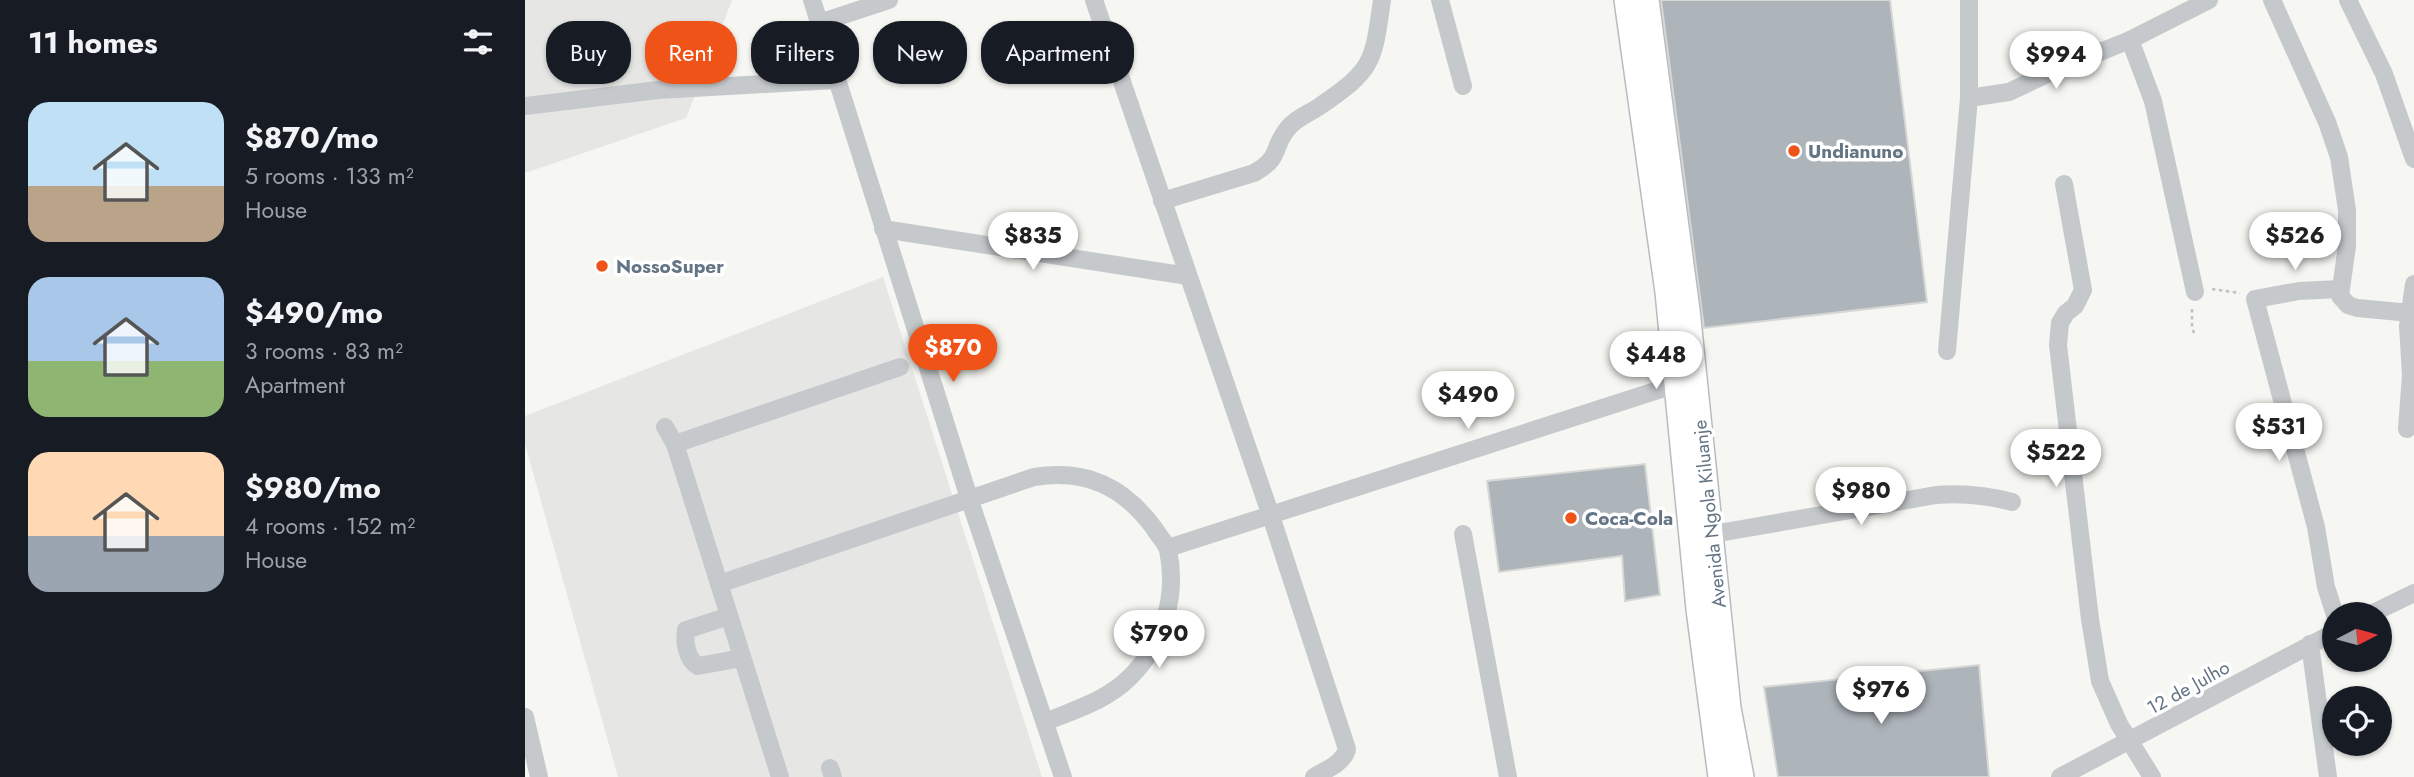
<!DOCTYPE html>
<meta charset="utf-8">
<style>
body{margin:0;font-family:Jost,sans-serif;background:#242831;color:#f1f3f6;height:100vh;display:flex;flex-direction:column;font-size:26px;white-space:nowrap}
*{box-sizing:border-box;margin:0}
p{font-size:23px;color:#9ea1a6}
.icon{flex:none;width:38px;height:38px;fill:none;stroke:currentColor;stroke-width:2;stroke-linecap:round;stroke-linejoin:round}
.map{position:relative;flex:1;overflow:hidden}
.panel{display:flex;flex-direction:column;background:#171b24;width:525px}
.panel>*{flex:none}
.hud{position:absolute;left:21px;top:21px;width:665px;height:63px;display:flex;gap:14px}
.needle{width:46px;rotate:84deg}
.tools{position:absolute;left:1797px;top:602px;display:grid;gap:14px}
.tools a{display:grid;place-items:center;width:70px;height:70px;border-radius:50%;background:#171b24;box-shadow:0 2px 5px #0004;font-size:35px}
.price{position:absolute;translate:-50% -60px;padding:0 16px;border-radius:24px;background:#fff;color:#222;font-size:23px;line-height:46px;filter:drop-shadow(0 2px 4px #0008)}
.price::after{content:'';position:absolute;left:50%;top:42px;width:21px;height:16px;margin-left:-10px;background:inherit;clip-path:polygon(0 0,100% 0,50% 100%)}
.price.active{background:#ef5318;color:#fff}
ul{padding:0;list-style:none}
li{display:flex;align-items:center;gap:21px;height:175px;padding:0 28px}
li span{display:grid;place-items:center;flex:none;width:196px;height:140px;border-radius:21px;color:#555}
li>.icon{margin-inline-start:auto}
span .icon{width:84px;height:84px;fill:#fffc;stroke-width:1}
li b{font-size:30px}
h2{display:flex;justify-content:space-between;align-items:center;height:84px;padding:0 28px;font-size:30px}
.tag{padding:0 24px;border-radius:28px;background:#171b24;box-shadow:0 2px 5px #0004;font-size:24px;line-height:63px}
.tag.active{background:#ef5318;color:#fff}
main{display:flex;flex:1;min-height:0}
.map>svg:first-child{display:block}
</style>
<main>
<section class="panel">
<h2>11 homes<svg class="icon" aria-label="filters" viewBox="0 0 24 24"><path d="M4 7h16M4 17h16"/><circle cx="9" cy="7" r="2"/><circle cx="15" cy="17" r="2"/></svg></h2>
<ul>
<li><span style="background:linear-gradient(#bfe0f5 60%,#b9a48a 0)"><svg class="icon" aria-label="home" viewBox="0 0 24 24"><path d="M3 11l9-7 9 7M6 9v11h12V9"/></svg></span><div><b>$870/mo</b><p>5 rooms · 133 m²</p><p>House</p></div></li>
<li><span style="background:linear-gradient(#a9c7e8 60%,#8fb573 0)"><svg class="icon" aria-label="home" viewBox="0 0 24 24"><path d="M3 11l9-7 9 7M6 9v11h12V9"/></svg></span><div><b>$490/mo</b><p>3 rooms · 83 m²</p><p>Apartment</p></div></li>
<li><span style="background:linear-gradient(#ffd9b3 60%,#9aa5b1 0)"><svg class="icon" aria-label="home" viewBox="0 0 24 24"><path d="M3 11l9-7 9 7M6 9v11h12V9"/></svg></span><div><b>$980/mo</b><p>4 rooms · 152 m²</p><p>House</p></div></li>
</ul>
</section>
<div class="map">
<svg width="1889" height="777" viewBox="0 0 1889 777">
<rect width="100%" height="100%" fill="#f6f6f2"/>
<g fill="#e6e7e5">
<polygon points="0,0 207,0 161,118 0,173"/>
<polygon points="358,277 517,777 93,777 0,444 0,416"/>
</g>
<g fill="#adb4ba" stroke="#d7d7d5" stroke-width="2">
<polygon points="1136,0 1365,0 1402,302 1179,328"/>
<polygon points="1120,464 1135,595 1100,601 1097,556 974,572 962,481"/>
<polygon points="1454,665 1464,777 1253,777 1239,687"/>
</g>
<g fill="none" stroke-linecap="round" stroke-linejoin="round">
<defs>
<g id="major">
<polyline points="1101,0 1142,292 1173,609 1195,777"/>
<polyline points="1122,0 1163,310 1204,708 1217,777"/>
</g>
</defs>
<use href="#major" stroke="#b8bcc0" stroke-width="26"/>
<g stroke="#bfc1c3" stroke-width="2.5" stroke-dasharray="3.5 3.5" stroke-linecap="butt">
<polyline points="1687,289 1715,293"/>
<polyline points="1667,309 1667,327 1670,336"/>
</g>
<g stroke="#c5c9cc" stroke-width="18">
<polyline points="287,0 444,498 538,777"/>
<path d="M569,0L746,516L822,749C819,763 800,770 789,777"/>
<polyline points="915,0 938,86"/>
<polyline points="1747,0 1802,122 1814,157 1822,210 1822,246 1815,296 1823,305 1832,308 1886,313"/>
<polyline points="1823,0 1859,74 1889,159"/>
<polyline points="294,23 364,0"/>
<polyline points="1605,40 1628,101 1670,292"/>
<polyline points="1444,98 1484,92 1535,68 1605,40 1684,0"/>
<polyline points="0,106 133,90 310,80"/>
<polyline points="1539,184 1558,290 1550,306 1541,313 1535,323 1533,345 1565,619 1575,681 1594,724 1627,777"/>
<path d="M637,201L729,173C758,157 746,147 764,127C771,118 785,113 795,106C849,69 848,63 857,0"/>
<polyline points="358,229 663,276"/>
<polyline points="1422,351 1444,98 1444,0"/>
<polyline points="140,427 150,444 255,777"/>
<polyline points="1882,429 1886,375 1883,326 1889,284"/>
<polyline points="150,444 375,367"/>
<polyline points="938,534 983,777"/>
<path d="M1188,534L1411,495C1437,493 1461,495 1487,502"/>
<polyline points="643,548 1152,384"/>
<path d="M194,584L509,477C561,469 598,486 629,528C633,535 641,543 643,550C653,596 638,645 604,678C581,701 549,710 520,722"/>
<polyline points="1846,614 1889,593"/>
<polyline points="1810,615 1801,587 1791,527 1730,299 1774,291 1815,289"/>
<path d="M204,616L161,630C159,642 162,660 173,666L217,658"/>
<polyline points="1785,644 1803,777"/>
<polyline points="0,717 14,777"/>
<polyline points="305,768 308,777"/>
<polyline points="1535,777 1810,632"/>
</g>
<use href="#major" stroke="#fff" stroke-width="23"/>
</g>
<g fill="#ef5318" stroke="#fff" stroke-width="2.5">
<circle cx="1269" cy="151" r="7"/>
<circle cx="77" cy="266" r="7"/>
<circle cx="1046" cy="518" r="7"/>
</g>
<g text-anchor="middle" stroke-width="7" stroke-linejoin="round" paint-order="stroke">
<g font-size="19" font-weight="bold" fill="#637485" stroke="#fff" text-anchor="start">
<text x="1283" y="158">Undianuno</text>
<text x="91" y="273">NossoSuper</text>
<text x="1060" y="525">Coca-Cola</text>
</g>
<g font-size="19" fill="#637485" stroke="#fff">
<text transform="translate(1184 514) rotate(-96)" y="7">Avenida Ngola Kiluanje</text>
<text transform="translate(1663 687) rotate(-29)" y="7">12 de Julho</text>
</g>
</g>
</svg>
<div class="tools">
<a><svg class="needle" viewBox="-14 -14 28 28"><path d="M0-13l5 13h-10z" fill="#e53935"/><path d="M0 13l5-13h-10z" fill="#9ea1a6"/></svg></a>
<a><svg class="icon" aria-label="locate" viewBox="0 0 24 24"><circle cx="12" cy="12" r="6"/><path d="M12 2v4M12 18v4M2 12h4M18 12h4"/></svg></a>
</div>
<b class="price" style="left:1531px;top:91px">$994</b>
<b class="price" style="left:508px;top:272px">$835</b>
<b class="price" style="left:1770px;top:272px">$526</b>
<b class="price active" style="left:428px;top:384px">$870</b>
<b class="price" style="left:1131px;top:391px">$448</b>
<b class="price" style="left:943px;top:431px">$490</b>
<b class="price" style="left:1754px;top:463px">$531</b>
<b class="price" style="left:1531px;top:489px">$522</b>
<b class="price" style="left:1336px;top:527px">$980</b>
<b class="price" style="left:634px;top:670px">$790</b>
<b class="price" style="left:1356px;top:726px">$976</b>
<div class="hud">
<a class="tag">Buy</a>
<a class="tag active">Rent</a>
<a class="tag">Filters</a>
<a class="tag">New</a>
<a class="tag">Apartment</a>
</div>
</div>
</main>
